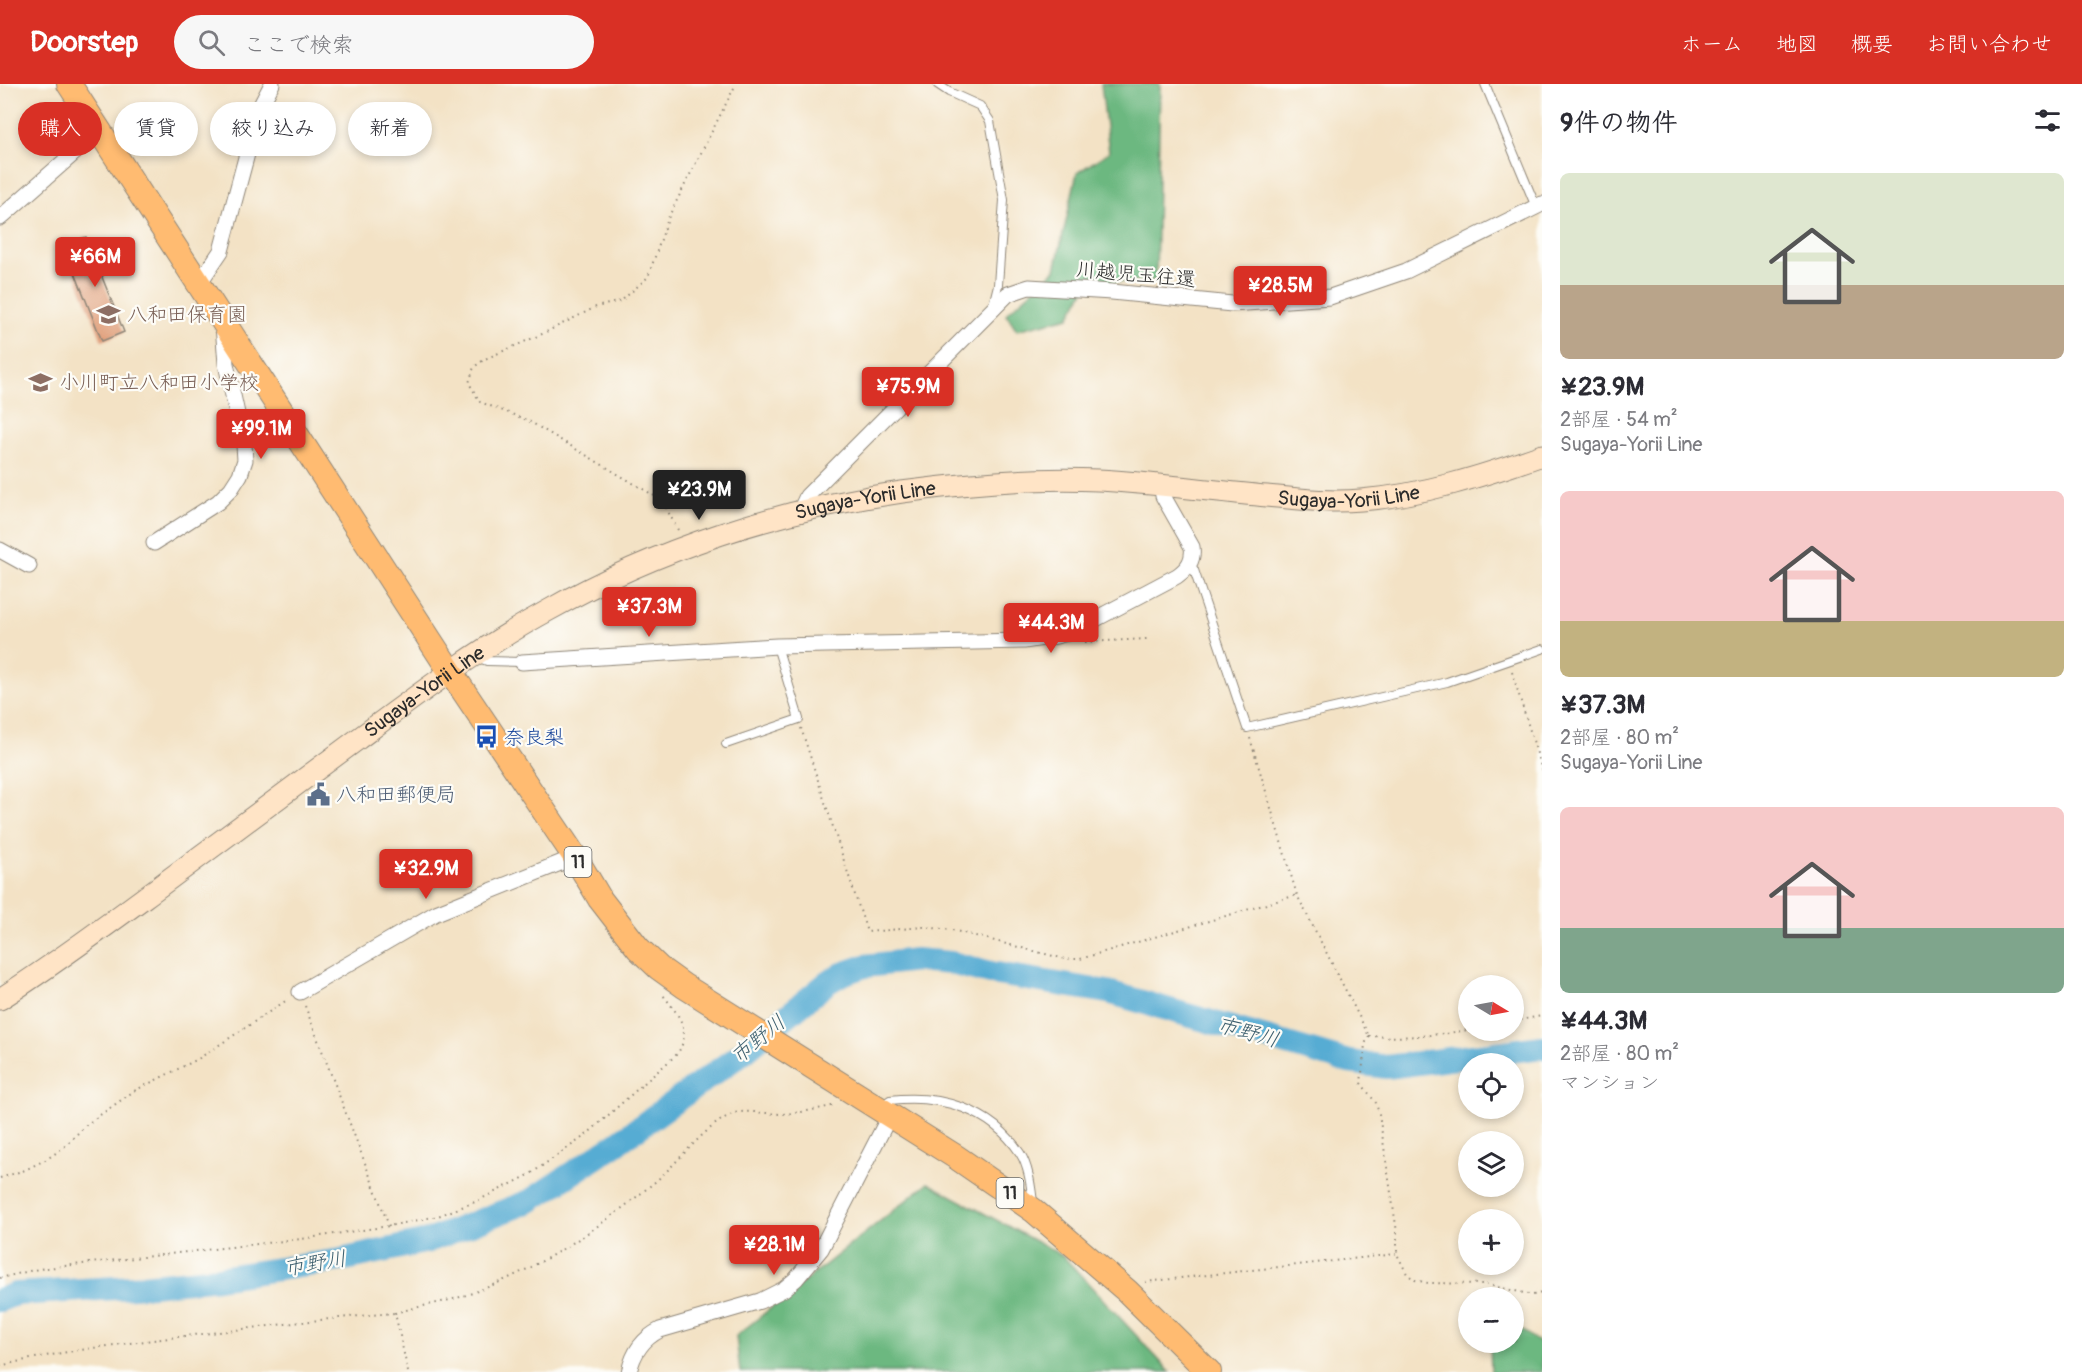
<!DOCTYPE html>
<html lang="ja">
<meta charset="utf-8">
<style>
body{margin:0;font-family:Pangolin,"Klee One",sans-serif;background:#f7f7f7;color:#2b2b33;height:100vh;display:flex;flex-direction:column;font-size:22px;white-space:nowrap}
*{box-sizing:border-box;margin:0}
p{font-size:20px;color:#7c7c81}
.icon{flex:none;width:33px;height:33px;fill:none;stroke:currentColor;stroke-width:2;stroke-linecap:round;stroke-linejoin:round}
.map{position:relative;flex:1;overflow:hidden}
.panel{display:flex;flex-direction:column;background:#fff;width:540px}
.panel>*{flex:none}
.hud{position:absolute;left:18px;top:18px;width:570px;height:54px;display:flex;gap:12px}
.needle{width:39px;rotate:100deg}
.tools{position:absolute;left:1458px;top:891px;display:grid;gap:12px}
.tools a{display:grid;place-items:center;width:66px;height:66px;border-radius:50%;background:#fff;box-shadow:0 3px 9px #0003;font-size:30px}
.price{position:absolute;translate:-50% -51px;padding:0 14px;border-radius:6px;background:#d93025;color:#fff;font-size:20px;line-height:39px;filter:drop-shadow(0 2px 3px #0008)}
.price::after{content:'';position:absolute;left:50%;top:36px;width:18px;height:14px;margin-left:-9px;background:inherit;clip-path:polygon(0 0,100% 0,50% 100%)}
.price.on{background:#222;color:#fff}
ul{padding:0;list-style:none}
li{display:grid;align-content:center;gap:12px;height:318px;padding:0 18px}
li span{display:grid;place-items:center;height:186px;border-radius:9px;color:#555}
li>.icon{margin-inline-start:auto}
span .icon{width:108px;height:108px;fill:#fffc;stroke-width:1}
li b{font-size:26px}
h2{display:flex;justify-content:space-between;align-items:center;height:72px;padding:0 18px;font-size:26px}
.tag{padding:0 21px;border-radius:27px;background:#fff;box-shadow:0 3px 9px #0003;font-size:21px;line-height:54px}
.tag.on{background:#d93025;color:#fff}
header{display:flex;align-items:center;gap:36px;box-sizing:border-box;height:84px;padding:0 30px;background:#d93025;color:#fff}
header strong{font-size:28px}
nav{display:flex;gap:33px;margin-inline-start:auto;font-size:21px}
.search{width:420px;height:54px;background:#f7f7f7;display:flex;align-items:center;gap:15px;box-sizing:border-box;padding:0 21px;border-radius:33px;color:#7c7c81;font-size:22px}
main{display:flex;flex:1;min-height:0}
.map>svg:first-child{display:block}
</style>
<header>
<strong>Doorstep</strong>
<div class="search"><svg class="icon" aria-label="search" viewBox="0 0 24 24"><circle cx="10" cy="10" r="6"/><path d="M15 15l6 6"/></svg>ここで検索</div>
<nav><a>ホーム</a><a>地図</a><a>概要</a><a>お問い合わせ</a></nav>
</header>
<main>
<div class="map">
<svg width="1542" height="1288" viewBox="0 0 1542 1288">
<rect width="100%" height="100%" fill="#fdfcf7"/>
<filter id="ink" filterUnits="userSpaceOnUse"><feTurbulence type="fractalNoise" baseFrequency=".0167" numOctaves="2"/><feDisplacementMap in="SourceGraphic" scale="12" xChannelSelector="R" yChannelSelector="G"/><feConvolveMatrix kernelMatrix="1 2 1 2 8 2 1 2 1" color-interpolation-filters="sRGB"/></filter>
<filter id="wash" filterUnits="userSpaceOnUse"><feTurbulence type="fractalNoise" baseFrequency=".008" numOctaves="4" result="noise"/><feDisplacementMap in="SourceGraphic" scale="24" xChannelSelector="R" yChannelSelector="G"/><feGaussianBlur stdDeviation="1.35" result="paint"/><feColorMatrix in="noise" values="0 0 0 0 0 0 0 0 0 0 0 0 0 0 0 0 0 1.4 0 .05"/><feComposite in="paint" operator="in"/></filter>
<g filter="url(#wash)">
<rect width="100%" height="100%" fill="#f3e2c5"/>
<g fill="#6cb880" stroke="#4c7256" stroke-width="1.5">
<polygon points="1101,0 1160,0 1156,196 1088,200 1069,233 1017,246 1006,230 1055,186 1077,89 1109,68"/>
<polygon points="928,1099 1063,1172 1170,1288 740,1288 736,1252"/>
<polygon points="1514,1240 1542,1261 1542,1288 1491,1288 1490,1259 1514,1258"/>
</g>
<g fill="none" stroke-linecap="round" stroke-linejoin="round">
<polyline stroke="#57acd3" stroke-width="24" points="0,1216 15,1210 133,1203 218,1194 341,1176 428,1157 530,1117 616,1060 741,970 827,899 842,890 865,882 916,876 951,879 991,889 1108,908 1349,978 1387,983 1542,963"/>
</g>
<g id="blocks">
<polygon fill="#dc9168" points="86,153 99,185 107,173 116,185 114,189 108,184 102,193 124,248 102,257 64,161"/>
</g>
</g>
<g filter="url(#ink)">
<use href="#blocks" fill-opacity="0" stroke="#8f8678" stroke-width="1.5"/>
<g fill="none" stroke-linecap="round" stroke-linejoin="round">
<defs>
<g id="lane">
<polyline points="937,0 949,8 980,22 990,37 1004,116 998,201 993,221"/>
<polyline points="1485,0 1536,123"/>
<polyline points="1190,480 1194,486 1247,644 1447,598 1542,565"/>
<polyline points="477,573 487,577 522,578"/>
<polyline points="726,660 799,635 777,562"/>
<path d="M882,1022L890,1016C940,1010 991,1025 1020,1069C1029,1083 1031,1103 1033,1118"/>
</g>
<g id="street">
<polyline points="0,134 98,48"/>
<polyline points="198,201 221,167 259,25 272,0"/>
<polyline points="800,427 807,412 1008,210 1029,203 1112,208 1232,220 1330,213 1406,187 1542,120"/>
<polyline points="154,459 218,418 231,405 240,391 245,376 244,361 226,280 223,241"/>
<polyline points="0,466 29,482"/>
<path d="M522,578L777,562L1024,557L1056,552L1071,548L1177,492C1188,484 1194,476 1192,463L1163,412L1162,402"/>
<polyline points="300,908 436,829 575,773"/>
<path d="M629,1288C633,1269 642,1255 660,1246L760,1217L784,1205L796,1195L821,1165L890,1031"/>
</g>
<g id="secondary">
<path id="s1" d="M0,915C55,880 107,841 160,802C226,753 292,704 358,655C420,609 481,563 549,526C657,465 779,425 902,408C966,399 1033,393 1098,396C1154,399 1211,407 1267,412C1298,415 1330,419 1361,416C1424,411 1483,392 1542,371"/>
</g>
<polyline id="primary" points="69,0 450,587 575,773 600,815 638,864 659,884 684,902 956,1073 1033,1126 1127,1207 1209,1288"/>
</defs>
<use href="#lane" stroke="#8f8678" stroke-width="10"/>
<use href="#street" stroke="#8f8678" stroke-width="17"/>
<use href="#secondary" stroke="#8f8678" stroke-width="23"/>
<use href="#primary" stroke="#8f8678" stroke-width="26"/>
<g stroke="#8f8678" stroke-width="2" stroke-dasharray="1.5 4.5" stroke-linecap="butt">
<polyline points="678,446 665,422 653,411 527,336 480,318 469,299 474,283 485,275 540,251 596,223 621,217 648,193 669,132 736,0"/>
<polyline points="1085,558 1147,555"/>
<polyline points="1512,588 1542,686"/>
<polyline points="801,644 867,848 923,843 952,846 1065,875 1080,875 1297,811"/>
<polyline points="1250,654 1297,811 1369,952"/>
<polyline points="305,922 389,1142"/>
<polyline points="1514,937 1542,932"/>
<polyline points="1369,952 1365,960 1361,999 1376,1019 1379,1030 1397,1148 1397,1170 1407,1190 1415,1196 1428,1199 1484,1200 1533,1211 1542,1209"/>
<path d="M1369,952C1406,954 1431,952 1468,946"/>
<polyline points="0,1094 25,1086 47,1075 63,1064 86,1041 134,1007 198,975 287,916"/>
<path d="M0,1194L38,1185L301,1155L389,1142L438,1132L475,1118L529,1091L585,1052L677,970C693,947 678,930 663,911"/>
<polyline points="1145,1198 1396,1170"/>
<path d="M0,1282C64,1266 129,1259 194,1251C261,1243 328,1234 395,1229"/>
<path d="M408,1288L395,1229C415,1223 436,1220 457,1214C528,1192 593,1149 650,1102C676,1082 703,1043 732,1030C742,1025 769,1030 782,1030C800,1029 818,1025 836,1021"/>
</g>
<use href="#lane" stroke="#fff" stroke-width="8"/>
<use href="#street" stroke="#fff" stroke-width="15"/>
<use href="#secondary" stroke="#ffe4c6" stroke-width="21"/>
<use href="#primary" stroke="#ffbb71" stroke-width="24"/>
</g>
</g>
<defs>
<symbol id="school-bare" viewBox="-9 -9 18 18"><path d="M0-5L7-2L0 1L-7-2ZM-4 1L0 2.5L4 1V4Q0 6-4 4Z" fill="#8d6e63" stroke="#fdfcf7" stroke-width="2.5" paint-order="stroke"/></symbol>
<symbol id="bus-bare" viewBox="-9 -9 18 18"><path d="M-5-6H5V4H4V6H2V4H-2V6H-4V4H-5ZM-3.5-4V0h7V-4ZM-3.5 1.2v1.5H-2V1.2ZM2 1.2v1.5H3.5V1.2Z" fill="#1a4fb4" stroke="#fdfcf7" stroke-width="2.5" paint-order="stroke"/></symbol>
<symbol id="civic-bare" viewBox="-9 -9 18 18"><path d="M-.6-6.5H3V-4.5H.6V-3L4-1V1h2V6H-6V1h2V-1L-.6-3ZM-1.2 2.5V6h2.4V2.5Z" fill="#5c6f8a" stroke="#fdfcf7" stroke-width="2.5" paint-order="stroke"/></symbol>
</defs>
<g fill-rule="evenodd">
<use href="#school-bare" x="92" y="214" width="33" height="33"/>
<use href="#school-bare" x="24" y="282" width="33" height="33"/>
<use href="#bus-bare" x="470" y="636" width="33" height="33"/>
<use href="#civic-bare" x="302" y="694" width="33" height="33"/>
</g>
<g text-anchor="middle" stroke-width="4.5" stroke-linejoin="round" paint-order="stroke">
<g fill="#fdfcf7" stroke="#6a6a68" stroke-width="1.5">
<rect x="564.5" y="763" width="27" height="30" rx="4.5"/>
<rect x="996.5" y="1094" width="27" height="30" rx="4.5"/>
</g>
<g font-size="18" font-weight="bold" fill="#2b2b2b">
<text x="578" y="784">11</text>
<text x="1010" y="1115">11</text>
</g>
<g font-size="20" fill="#2b2b2b" stroke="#fdfcf7">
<text transform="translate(1136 190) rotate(5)" y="7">川越児玉往還</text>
<text dy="7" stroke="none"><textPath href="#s1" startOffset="1496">Sugaya-Yorii Line</textPath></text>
<text dy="7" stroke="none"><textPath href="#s1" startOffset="1010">Sugaya-Yorii Line</textPath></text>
<text dy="7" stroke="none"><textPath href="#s1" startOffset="524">Sugaya-Yorii Line</textPath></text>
</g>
<g font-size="20" fill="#785e54" stroke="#fdfcf7" text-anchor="start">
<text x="127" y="237">八和田保育園</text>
<text x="59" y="305">小川町立八和田小学校</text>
</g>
<g font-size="20" fill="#164399" stroke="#fdfcf7" text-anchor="start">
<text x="504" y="660">奈良梨</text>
</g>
<g font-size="20" fill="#4e5e75" stroke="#fdfcf7" text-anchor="start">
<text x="336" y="717">八和田郵便局</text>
</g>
<g font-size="21" font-style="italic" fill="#3d5f6e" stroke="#fdfcf7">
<text transform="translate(1248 948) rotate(16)" y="7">市野川</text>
<text transform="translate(758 955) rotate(-39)" y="7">市野川</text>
<text transform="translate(315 1179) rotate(-9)" y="7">市野川</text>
</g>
</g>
</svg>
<div class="tools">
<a><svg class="needle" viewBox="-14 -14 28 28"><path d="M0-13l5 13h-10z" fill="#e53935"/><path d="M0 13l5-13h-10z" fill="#7c7c81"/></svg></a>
<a><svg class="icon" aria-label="locate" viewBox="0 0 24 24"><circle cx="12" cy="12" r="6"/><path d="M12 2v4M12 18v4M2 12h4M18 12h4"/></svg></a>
<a><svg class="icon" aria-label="layers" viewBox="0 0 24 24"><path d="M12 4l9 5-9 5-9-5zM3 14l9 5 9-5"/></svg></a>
<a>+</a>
<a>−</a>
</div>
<b class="price" style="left:95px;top:204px">¥66M</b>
<b class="price" style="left:1280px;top:233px">¥28.5M</b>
<b class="price" style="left:908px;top:334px">¥75.9M</b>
<b class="price" style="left:261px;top:376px">¥99.1M</b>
<b class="price on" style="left:699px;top:437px">¥23.9M</b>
<b class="price" style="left:649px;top:554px">¥37.3M</b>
<b class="price" style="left:1051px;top:570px">¥44.3M</b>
<b class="price" style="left:426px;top:816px">¥32.9M</b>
<b class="price" style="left:774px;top:1192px">¥28.1M</b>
<div class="hud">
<a class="tag on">購入</a>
<a class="tag">賃貸</a>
<a class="tag">絞り込み</a>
<a class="tag">新着</a>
</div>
</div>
<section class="panel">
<h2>9件の物件<svg class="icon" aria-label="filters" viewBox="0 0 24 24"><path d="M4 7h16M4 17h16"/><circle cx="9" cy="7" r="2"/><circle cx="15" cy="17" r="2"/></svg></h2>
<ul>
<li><span style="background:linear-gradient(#dfe7d0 60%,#b9a48a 0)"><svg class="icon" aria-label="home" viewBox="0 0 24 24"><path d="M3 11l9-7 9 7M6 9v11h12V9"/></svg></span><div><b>¥23.9M</b><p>2部屋 · 54 m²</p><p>Sugaya-Yorii Line</p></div></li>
<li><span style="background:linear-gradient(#f6c9c9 70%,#c2b280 0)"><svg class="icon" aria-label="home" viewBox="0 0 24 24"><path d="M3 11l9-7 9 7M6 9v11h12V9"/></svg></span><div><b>¥37.3M</b><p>2部屋 · 80 m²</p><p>Sugaya-Yorii Line</p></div></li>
<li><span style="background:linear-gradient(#f6c9c9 65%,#7fa58c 0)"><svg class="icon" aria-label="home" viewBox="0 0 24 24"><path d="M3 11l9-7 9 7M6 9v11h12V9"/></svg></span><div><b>¥44.3M</b><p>2部屋 · 80 m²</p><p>マンション</p></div></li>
</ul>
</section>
</main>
